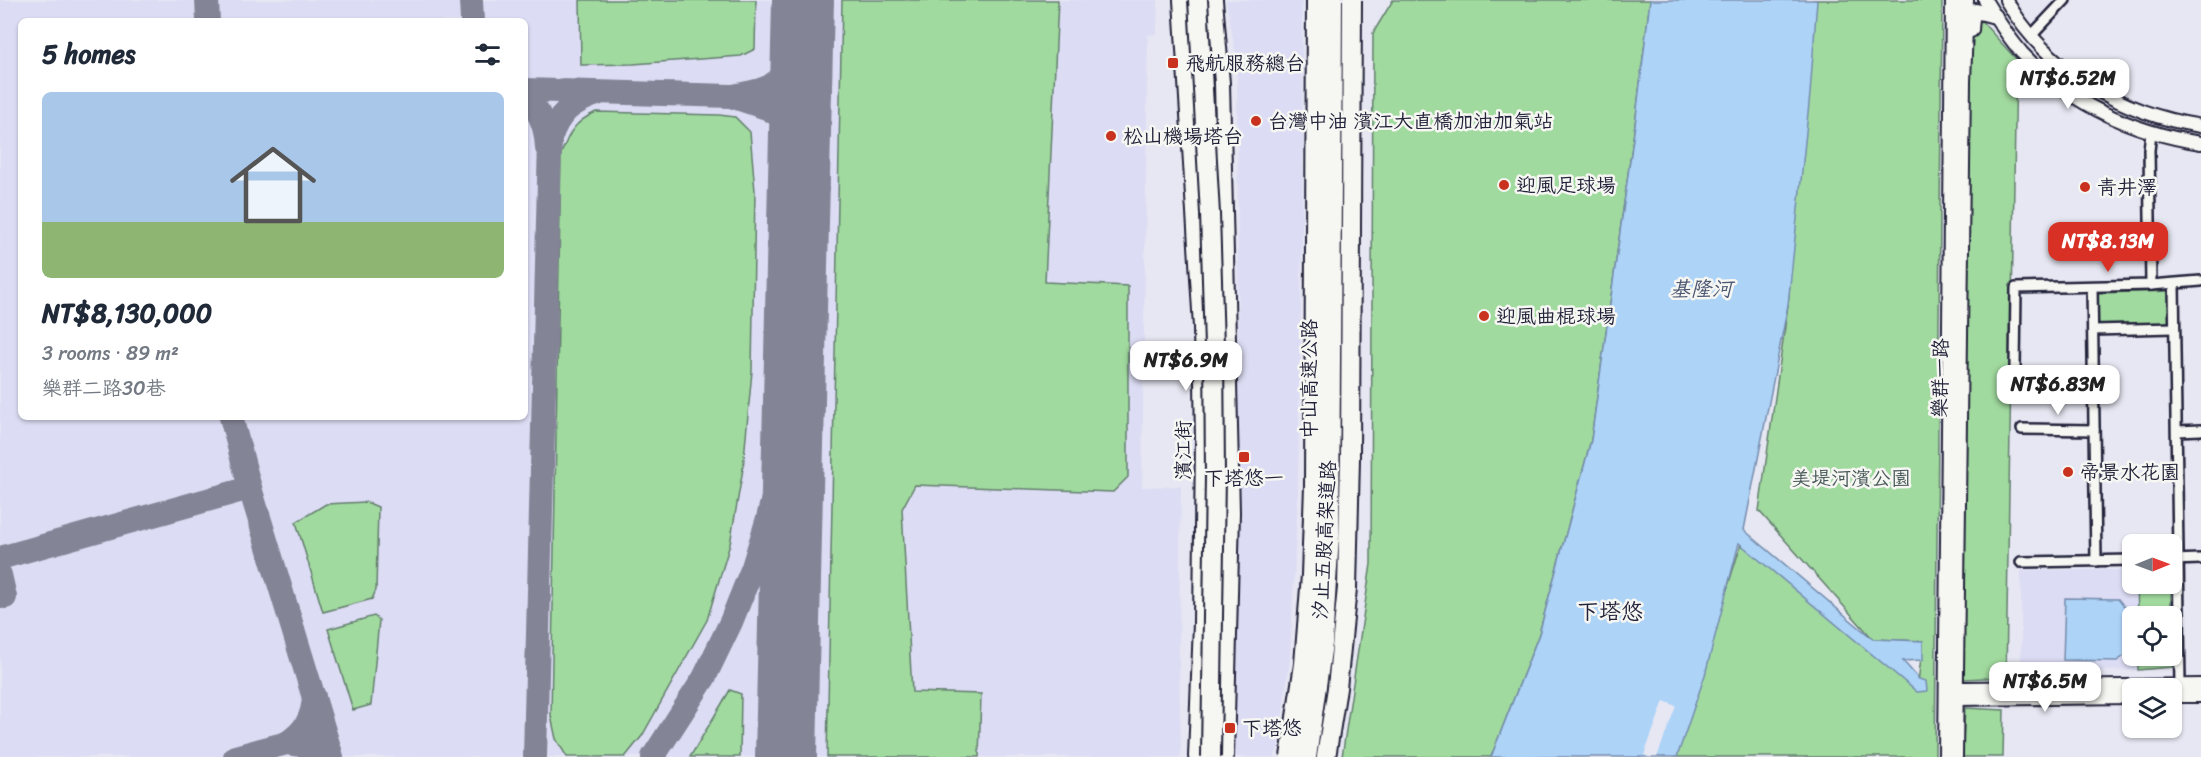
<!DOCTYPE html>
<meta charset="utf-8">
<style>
body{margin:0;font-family:Sriracha,"LXGW WenKai TC",sans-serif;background:#f2f2f3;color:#1f2937;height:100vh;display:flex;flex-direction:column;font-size:22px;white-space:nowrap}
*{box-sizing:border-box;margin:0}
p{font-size:20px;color:#747a83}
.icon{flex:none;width:33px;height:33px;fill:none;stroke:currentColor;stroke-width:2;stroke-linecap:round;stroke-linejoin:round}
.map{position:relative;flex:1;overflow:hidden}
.sheet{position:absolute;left:18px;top:18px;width:510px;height:402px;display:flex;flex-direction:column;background:#fff;border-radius:9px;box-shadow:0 2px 4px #0004}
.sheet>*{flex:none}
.needle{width:39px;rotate:89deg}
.buttons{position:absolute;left:2122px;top:534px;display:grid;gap:12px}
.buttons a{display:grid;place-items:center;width:60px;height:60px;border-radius:9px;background:#fff;box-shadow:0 2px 4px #0004;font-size:30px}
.price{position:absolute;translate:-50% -51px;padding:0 14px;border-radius:12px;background:#fff;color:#222;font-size:20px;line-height:39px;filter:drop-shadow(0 2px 3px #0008)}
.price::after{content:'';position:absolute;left:50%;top:36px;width:18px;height:14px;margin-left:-9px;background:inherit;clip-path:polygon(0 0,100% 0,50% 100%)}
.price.selected{background:#d93025;color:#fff}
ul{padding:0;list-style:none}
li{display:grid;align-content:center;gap:12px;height:318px;padding:0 24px}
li+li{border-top:2px solid #e0e1e3}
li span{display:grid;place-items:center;height:186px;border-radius:9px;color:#555}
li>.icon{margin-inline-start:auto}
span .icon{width:108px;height:108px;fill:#fffc;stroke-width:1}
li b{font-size:26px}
h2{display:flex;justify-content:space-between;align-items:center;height:72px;padding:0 24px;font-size:26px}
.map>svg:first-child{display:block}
</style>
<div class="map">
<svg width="2201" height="757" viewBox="0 0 2201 757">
<rect width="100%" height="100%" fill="#e7e7f3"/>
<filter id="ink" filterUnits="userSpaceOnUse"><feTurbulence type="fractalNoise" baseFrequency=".0167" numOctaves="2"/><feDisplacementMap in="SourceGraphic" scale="12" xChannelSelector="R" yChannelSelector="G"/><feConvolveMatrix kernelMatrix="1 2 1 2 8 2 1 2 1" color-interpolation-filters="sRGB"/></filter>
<g filter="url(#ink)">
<g fill="#dcdcf4" fill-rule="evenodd">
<path d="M0,0H1158L1157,34L1148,35L1142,487L1181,486L1179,656L1181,757H0ZM21,21H525V417H21Z"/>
<polygon points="1226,0 1302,0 1303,161 1298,495 1290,660 1278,749 1274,757 1233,757 1238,353 1237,63"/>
<polygon points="2021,570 2133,570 2133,584 2137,584 2138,616 2133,616 2133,656 2138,656 2138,670 2021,673"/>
</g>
<g fill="#a1da9f" stroke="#627e6d" stroke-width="1.5">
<polygon points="580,0 756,0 755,49 741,56 633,64 581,65"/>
<polygon points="842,0 1058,0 1045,282 1128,286 1128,477 1113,492 915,485 902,509 912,692 981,694 979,757 827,757"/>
<polygon points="1393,0 1650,0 1636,117 1591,440 1539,634 1491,757 1342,757 1371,564 1373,33"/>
<polygon points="1813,0 1942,0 1935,757 1675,757 1741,544 1917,691 1923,641 1873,639 1759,511 1788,305"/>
<polygon points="1975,14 2016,59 2006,677 1964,679 1960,672 1968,84"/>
<path d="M596,112L719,115L735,117L750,132L755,191L752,371L743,469L730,544L707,620L642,736L625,757H567L556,739L551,716L561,154C569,133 574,122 596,112Z"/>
<polygon points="2171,291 2172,326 2098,327 2098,293"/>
<polygon points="366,502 378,507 376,590 372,599 323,612 296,522 326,504"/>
<polygon points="2137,584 2171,584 2171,616 2138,616"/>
<polygon points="374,616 379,620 371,705 353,710 328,629"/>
<polygon points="2138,656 2172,656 2172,667 2138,670"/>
<polygon points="730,690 741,694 740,757 690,757"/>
<polygon points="1965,708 2004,710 2003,757 1962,757"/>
</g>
<g fill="#add3f7" stroke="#758cac" stroke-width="1.5">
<polygon points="1650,0 1817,0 1810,94 1788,305 1744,530 1873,639 1923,641 1923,660 1903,661 1919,679 1926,681 1927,691 1917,692 1739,543 1705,675 1677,757 1491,757 1539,634 1591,440 1636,117"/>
<polygon points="2065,598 2118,599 2127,610 2127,654 2117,661 2063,660"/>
</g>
<polygon fill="#e7e7f3" points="1664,701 1676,706 1657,757 1648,757 1644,755"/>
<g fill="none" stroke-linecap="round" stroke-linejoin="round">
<g stroke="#848497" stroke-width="24">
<polyline points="207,0 208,21"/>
<polyline points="471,0 472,21"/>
<polyline points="525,90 731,96 767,108 781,117 789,127 795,369 780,469 768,518 753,567 731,622 704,678 653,757"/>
<path d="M734,96C745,93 759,92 770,86C800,69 795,29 796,0"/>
<path d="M525,97C540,109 546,129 547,148"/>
<polyline points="231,417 250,488 332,757"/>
<polyline points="0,558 250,488"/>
<polyline points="0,575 5,597"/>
<path d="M314,696C313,718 305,731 287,743L306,746L325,757"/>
<polyline points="235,757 287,743"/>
<path d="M535,757L550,139C558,114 571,102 597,94"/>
</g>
<polyline stroke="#848497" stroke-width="62" points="786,757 803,0"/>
<defs>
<g id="minor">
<polyline points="2032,35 2065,0"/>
<polyline points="2174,284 2180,685"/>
<polyline points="2151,285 2149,150 2151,133"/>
<polyline points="2092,287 2096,561"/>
<polyline points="2093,330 2174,328"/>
<polyline points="2015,368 2016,288 2151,285 2201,281"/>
<polyline points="2022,429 2094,430"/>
<polyline points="2177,431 2201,430"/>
<polyline points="2172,560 2201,559"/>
<polyline points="2021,562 2133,560"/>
</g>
<g id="tertiary">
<path d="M1985,0C1996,18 2008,37 2022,53C2071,105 2132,132 2201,143"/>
<path d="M2006,0C2047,71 2122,114 2201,126"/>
<polyline points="1948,692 1956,688 1966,688 2201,685"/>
<polyline points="1947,694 1956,699 2133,697"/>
<polyline points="2172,696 2201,696"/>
</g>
<g id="secondary">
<polyline points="1181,0 1201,327 1203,440 1201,623 1196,757"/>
<polyline points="1215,0 1222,83 1232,512 1226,757"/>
<polyline points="1971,30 1972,18 1976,11 1995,16"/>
<polyline points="1946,757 1953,0"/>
<polyline points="1955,757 1963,82 1966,0"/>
</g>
</defs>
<use href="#minor" stroke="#22223b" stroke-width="14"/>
<use href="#tertiary" stroke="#22223b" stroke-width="16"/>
<use href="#secondary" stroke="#22223b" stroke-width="18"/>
<use href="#minor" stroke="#f6f6f2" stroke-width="9"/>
<use href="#tertiary" stroke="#f6f6f2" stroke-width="12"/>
<use href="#secondary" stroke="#f6f6f2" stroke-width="14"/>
<defs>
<g id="motorway-bridge">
<polyline points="1198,0 1210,214 1214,347 1215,476 1211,757"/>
<polyline points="1290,757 1304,664 1311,575 1314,486 1316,0"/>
<polyline points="1307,757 1323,643 1330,536 1333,0"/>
<polyline points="1326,757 1337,688 1347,588 1350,458 1352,0"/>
</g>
</defs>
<use href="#motorway-bridge" stroke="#22223b" stroke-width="22" stroke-linecap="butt"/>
<use href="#motorway-bridge" stroke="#f6f6f2" stroke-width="18"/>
</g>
</g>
<g fill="#c8321e" stroke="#f6f6f2" stroke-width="2">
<rect x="1167" y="57" width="12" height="12" rx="3"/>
<circle cx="1256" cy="121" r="6"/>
<circle cx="1111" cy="136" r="6"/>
<circle cx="1504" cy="185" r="6"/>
<circle cx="2085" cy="187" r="6"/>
<circle cx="1484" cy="316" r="6"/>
<rect x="1238" y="451" width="12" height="12" rx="3"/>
<circle cx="2068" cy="472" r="6"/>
<rect x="1224" y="722" width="12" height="12" rx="3"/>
</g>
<g text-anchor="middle" stroke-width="5" stroke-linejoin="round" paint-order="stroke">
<g font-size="20" fill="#22223b" stroke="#f6f6f2" text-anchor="start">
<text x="1185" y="70">飛航服務總台</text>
<text x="1268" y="128">台灣中油 濱江大直橋加油加氣站</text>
<text x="1123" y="143">松山機場塔台</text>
<text x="1516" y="192">迎風足球場</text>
<text x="2097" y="194">青井澤</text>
<text x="1496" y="323">迎風曲棍球場</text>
<text x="2080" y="479">帝景水花園</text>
<text x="1244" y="485" text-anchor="middle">下塔悠一</text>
<text x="1242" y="735">下塔悠</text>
</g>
<g font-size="20" fill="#22223b" stroke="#f6f6f2">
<text transform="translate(1940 378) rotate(-89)" y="7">樂群一路</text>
<text transform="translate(1309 379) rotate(-90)" y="7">中山高速公路</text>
<text transform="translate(1183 450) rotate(-90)" y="7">濱江街</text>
<text transform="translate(1324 540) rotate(-87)" y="7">汐止五股高架道路</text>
</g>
<g font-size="20" fill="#485959" stroke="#f6f6f2">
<text x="1851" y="485">美堤河濱公園</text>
</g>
<g font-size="21" font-style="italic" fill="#4c5773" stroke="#f6f6f2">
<text x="1701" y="296">基隆河</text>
</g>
<g font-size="22" fill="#22223b" stroke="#f6f6f2">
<text x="1610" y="619">下塔悠</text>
</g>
</g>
</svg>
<div class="buttons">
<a><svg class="needle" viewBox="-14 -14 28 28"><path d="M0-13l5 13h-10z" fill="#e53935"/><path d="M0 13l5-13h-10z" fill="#747a83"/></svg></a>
<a><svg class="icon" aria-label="locate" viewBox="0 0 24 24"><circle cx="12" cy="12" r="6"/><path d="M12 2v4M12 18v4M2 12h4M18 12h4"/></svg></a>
<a><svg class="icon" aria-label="layers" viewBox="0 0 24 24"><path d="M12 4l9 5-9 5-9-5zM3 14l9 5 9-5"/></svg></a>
</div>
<b class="price" style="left:2068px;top:110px">NT$6.52M</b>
<b class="price selected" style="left:2108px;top:273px">NT$8.13M</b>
<b class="price" style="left:1186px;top:392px">NT$6.9M</b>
<b class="price" style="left:2058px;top:416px">NT$6.83M</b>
<b class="price" style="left:2045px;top:713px">NT$6.5M</b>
<section class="sheet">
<h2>5 homes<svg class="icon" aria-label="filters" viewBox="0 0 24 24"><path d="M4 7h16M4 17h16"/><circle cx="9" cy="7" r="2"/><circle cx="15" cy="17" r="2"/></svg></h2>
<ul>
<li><span style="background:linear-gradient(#a9c7e8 70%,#8fb573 0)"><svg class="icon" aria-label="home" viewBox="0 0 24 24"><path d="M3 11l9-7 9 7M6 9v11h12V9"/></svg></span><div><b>NT$8,130,000</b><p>3 rooms · 89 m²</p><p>樂群二路30巷</p></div></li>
</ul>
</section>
</div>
